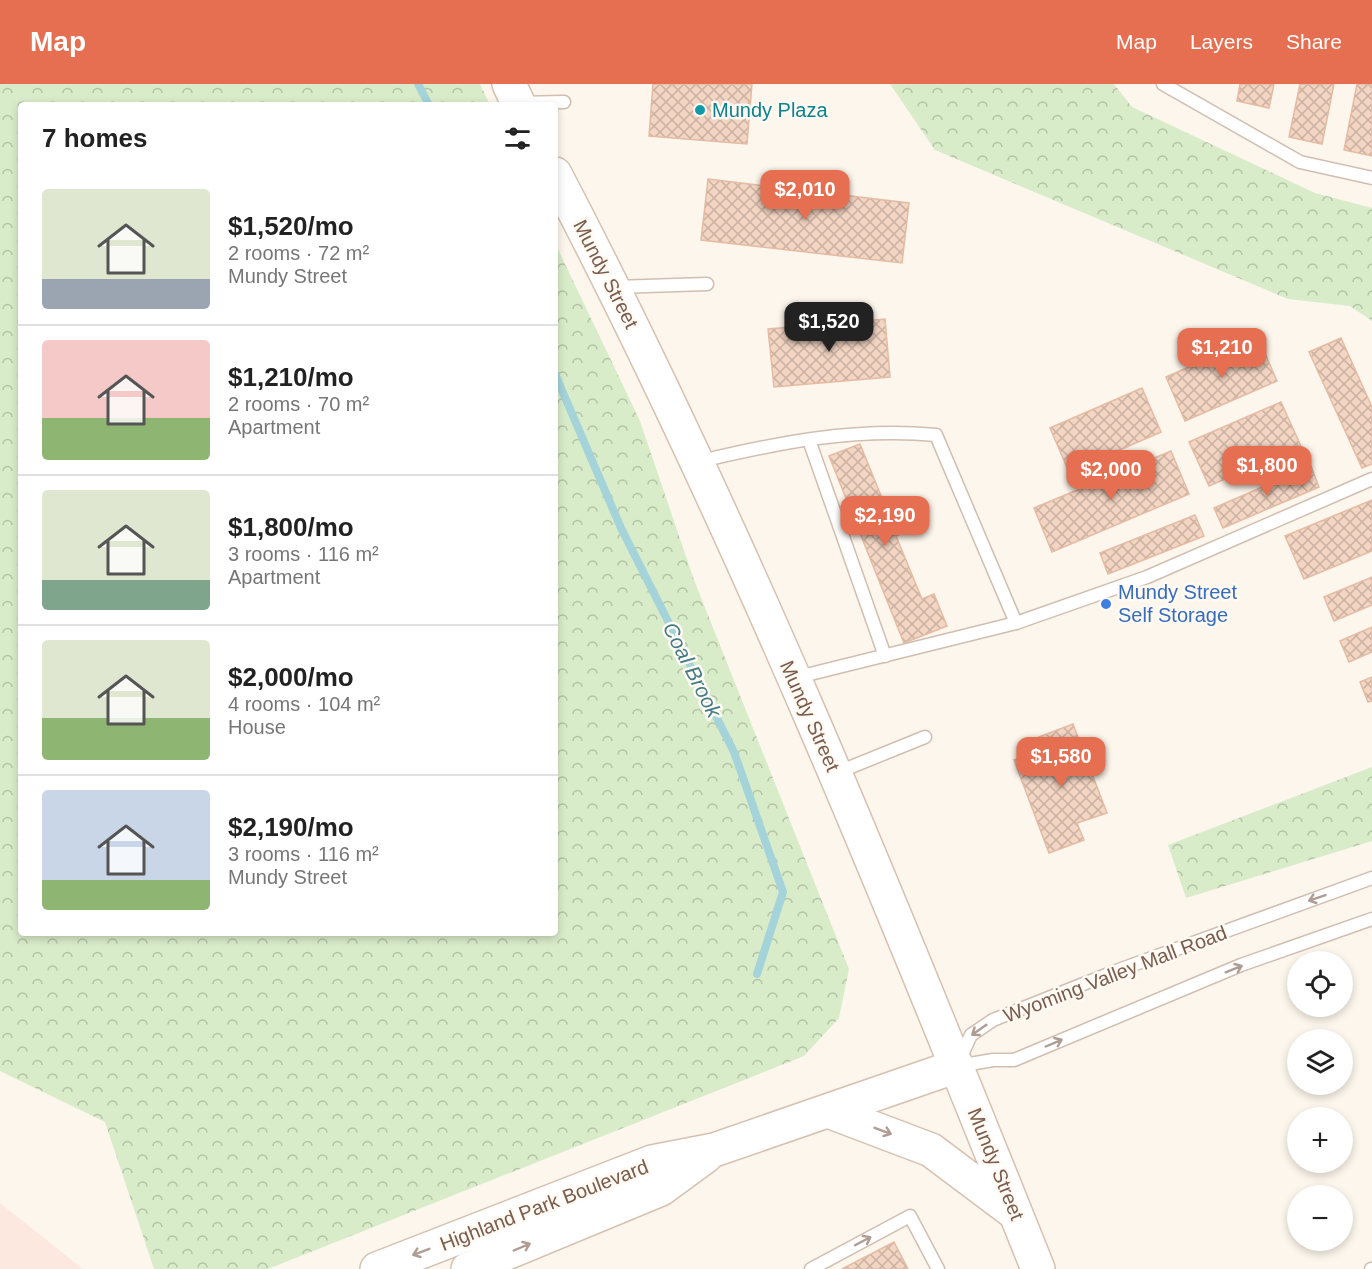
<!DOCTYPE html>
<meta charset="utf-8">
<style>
body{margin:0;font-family:Helvetica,sans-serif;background:#f6f6f6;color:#222;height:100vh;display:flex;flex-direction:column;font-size:22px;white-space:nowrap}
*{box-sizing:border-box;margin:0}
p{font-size:20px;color:#767676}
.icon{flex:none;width:33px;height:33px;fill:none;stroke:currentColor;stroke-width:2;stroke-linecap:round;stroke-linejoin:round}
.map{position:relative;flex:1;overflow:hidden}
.panel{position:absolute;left:18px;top:18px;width:540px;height:834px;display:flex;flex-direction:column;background:#fff;border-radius:6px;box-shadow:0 3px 9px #0003}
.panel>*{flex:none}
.buttons{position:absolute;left:1287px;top:867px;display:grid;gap:12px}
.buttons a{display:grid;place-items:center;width:66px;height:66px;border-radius:50%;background:#fff;box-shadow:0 3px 9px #0003;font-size:30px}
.price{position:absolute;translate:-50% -51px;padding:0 14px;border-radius:12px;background:#e76f51;color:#fff;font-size:20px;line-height:39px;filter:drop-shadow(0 2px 3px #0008)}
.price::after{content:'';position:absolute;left:50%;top:36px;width:18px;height:14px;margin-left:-9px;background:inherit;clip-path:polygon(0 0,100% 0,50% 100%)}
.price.selected{background:#222;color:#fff}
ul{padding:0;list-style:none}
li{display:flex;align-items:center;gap:18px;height:150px;padding:0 24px}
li+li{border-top:2px solid #e0e0e0}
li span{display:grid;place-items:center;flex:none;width:168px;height:120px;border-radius:6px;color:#555}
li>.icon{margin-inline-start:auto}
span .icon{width:72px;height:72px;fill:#fffc;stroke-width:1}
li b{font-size:26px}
h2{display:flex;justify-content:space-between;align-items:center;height:72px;padding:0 24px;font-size:26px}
header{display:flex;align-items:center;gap:36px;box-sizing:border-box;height:84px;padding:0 30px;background:#e76f51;color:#fff}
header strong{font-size:28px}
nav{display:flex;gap:33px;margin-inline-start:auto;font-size:21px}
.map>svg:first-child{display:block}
</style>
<header>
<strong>Map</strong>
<nav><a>Map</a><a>Layers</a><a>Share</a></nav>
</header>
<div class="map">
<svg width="1372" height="1185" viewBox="0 0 1372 1185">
<defs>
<pattern id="forest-crowns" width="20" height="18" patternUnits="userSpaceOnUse" patternTransform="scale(1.5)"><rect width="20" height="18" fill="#d8ecc9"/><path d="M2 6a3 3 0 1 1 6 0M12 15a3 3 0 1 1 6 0" fill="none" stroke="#b4c2a5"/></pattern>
<pattern id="building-cross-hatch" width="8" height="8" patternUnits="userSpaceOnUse" patternTransform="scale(1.5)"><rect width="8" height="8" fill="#f3d5c3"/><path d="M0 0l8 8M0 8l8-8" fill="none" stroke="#cab0a1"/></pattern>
</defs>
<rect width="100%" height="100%" fill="#fdf6ec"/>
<polygon fill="#fde8e0" points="0,1119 83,1185 0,1185"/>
<g fill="url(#forest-crowns)">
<polygon points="0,0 480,0 490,21 21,21 21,849 555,849 555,159 640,337 694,496 849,885 839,934 804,972 268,1185 154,1185 105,1038 0,987"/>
<polygon points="890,0 1114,0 1132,23 1315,109 1372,124 1372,237 1350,222 1288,215 935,66"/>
<polygon points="1372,683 1372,757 1186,814 1168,761"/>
</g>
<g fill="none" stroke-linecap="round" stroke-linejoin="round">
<g stroke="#a5d3da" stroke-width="8">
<polyline points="418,0 429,21"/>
<polyline points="555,290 621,444 734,668 783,808 757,890"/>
</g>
</g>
<g fill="url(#building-cross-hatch)" stroke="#e6bba3" stroke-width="1.5">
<polygon points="653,0 752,0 747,60 649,52"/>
<polygon points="1240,0 1274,0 1269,24 1237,17"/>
<polygon points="1300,0 1334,0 1322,60 1289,53"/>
<polygon points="1357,0 1372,0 1372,72 1344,66"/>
<polygon points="708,95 909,119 902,179 701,156"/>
<polygon points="885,235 890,293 774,303 768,245"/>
<polygon points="1258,253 1277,297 1185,337 1166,293"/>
<polygon points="1341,254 1372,323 1372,380 1362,384 1309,268"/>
<polygon points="1142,304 1161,348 1069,388 1050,344"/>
<polygon points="1281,318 1301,362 1209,402 1189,358"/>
<polygon points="860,360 888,429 893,427 903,449 896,452 922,515 934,510 947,542 904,559 829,372"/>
<polygon points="1171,367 1189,410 1052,468 1034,424"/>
<polygon points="1311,382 1319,403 1223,444 1214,424"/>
<polygon points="1372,416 1372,467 1304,495 1285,452"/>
<polygon points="1195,431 1204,452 1108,490 1100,469"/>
<polygon points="1372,493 1372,521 1334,537 1324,513"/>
<polygon points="1372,543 1372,568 1349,578 1340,557"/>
<polygon points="1372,593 1372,617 1368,618 1360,598"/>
<polygon points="1073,640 1107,729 1077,739 1084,756 1049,769 1014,676 1044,665 1039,653"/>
<polygon points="894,1158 908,1185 842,1185"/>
</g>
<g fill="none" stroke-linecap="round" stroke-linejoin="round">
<defs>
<g id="lane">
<polyline points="1163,0 1300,78 1372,94"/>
<polyline points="519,19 564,18"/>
<polyline points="615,203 707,200"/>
<polyline points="809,356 885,572"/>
<path d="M697,378C776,359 855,343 936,351L1016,539"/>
<polyline points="794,594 1016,539 1147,493 1372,395"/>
<polyline points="836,689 925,653"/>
<polyline points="960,975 971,951 993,936 1116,887 1372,794"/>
<polyline points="958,982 993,976 1014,976 1241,881 1372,835"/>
<polyline points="811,1185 910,1132 938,1185"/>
<polyline points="1371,1185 1372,1185"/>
</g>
<g id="secondary">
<polyline points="509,0 519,21"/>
<path d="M555,90C740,444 890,815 1038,1185"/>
<polyline points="828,1027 931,1066 1015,1129"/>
<polyline points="377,1185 652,1078 714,1066 957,982"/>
<polyline points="468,1185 661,1105 706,1072"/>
</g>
</defs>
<use href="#lane" stroke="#d1beb0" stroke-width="15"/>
<use href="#secondary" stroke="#d6c0b0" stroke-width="36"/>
<use href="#lane" stroke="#fff" stroke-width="12"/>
<use href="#secondary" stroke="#fff" stroke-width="33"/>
</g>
<defs><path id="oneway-shaft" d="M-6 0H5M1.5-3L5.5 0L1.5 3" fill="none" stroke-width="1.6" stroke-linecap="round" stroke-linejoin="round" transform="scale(1.5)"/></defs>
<g stroke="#af9d94">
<use href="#oneway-shaft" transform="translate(1317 814) rotate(161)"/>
<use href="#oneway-shaft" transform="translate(1234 885) rotate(-22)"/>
<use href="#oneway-shaft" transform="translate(979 946) rotate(145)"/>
<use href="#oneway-shaft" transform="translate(1054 959) rotate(-23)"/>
<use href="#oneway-shaft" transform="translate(883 1047) rotate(21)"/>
<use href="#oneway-shaft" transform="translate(863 1157) rotate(-28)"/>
<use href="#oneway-shaft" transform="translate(522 1163) rotate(-23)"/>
<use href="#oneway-shaft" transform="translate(421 1168) rotate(159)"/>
</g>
<circle fill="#0f9aa8" stroke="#fffaf3" stroke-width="2" cx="700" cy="26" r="6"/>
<circle fill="#3f7fe0" stroke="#fffaf3" stroke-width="2" cx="1106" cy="520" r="6"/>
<g text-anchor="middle" stroke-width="5" stroke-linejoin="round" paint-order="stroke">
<g font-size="20" fill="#0d838f" stroke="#fffaf3" text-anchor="start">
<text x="712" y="33">Mundy Plaza</text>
</g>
<g font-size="20" fill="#7a5c4d" stroke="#fffaf3">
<text transform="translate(606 190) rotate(63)" y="7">Mundy Street</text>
<text transform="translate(810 632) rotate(66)" y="7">Mundy Street</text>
<text transform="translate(1115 890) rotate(-21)" y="7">Wyoming Valley Mall Road</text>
<text transform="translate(996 1080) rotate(68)" y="7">Mundy Street</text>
<text transform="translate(544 1121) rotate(-21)" y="7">Highland Park Boulevard</text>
</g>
<g font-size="20" fill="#366cbe" stroke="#fffaf3" text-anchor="start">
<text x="1118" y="515">Mundy Street<tspan x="1118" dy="23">Self Storage</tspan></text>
</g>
<g font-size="21" font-style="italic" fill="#437c86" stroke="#fffaf3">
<text transform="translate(692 586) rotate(63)" y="7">Coal Brook</text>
</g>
</g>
</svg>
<div class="buttons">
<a><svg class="icon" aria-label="locate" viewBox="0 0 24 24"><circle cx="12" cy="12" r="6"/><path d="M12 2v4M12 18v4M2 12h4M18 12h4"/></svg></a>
<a><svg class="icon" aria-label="layers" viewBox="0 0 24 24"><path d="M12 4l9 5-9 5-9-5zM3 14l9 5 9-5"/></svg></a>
<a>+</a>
<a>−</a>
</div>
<b class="price" style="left:805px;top:137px">$2,010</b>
<b class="price selected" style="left:829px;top:269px">$1,520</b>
<b class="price" style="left:1222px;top:295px">$1,210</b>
<b class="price" style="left:1267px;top:413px">$1,800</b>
<b class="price" style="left:1111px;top:417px">$2,000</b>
<b class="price" style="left:885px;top:463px">$2,190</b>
<b class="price" style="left:1061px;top:704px">$1,580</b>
<section class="panel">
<h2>7 homes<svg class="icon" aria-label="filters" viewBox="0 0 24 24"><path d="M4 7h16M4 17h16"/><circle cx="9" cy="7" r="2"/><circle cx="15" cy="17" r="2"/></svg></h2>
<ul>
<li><span style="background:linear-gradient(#dfe7d0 75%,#9aa5b1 0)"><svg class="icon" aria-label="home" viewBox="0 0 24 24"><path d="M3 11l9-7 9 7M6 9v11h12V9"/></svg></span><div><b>$1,520/mo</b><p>2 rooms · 72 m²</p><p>Mundy Street</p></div></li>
<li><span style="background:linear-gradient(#f6c9c9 65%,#8fb573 0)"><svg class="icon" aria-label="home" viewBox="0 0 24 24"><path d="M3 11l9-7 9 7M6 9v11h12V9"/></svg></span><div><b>$1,210/mo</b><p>2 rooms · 70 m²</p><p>Apartment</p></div></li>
<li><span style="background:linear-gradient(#dfe7d0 75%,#7fa58c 0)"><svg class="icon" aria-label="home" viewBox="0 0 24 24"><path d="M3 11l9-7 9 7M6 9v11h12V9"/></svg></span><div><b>$1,800/mo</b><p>3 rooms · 116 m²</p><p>Apartment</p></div></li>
<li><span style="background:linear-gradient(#dfe7d0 65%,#8fb573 0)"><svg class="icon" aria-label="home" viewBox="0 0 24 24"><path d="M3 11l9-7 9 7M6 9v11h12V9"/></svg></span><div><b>$2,000/mo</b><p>4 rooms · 104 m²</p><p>House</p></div></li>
<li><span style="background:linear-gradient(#c9d6e8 75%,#8fb573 0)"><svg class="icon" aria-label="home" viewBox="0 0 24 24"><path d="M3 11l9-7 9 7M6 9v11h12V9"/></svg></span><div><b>$2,190/mo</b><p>3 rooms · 116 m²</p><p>Mundy Street</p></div></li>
</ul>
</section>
</div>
